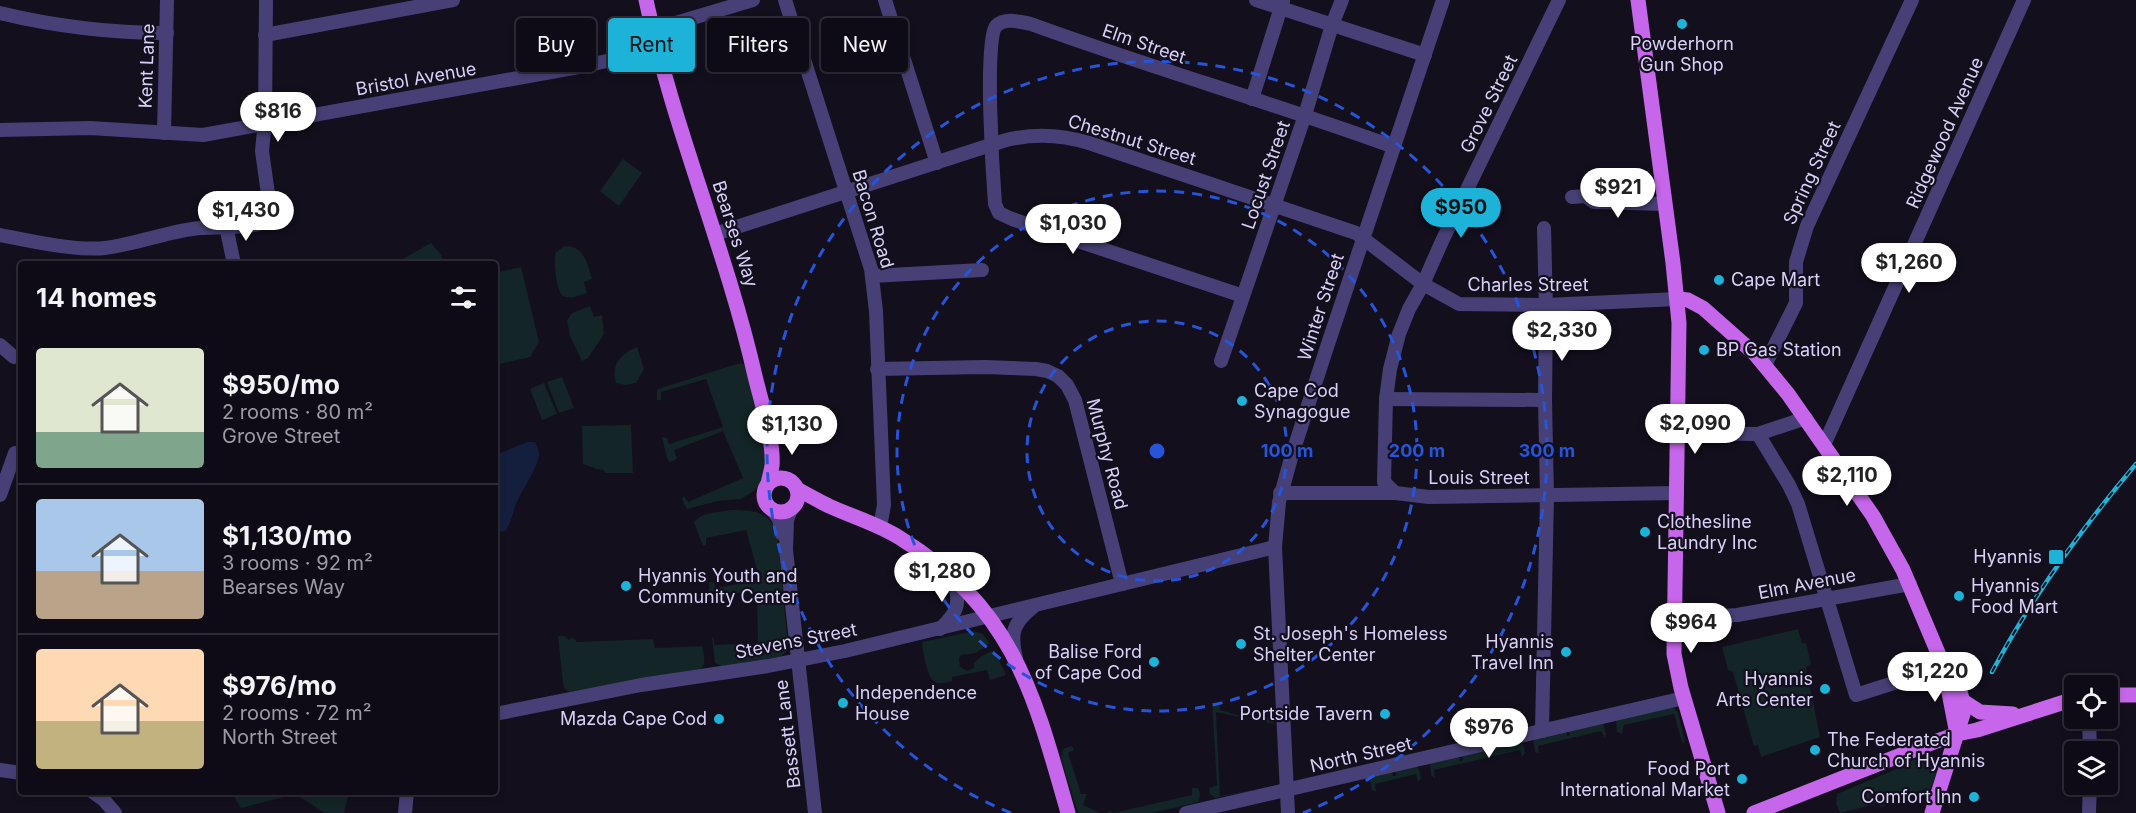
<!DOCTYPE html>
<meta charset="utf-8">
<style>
body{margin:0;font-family:Inter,sans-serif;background:#1c1923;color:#f1f3f6;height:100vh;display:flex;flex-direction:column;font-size:22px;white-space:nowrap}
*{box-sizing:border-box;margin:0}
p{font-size:20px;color:#9b9ba1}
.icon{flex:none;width:33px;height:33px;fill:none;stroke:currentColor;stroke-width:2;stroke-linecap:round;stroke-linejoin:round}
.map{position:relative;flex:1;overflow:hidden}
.side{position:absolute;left:18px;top:261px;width:480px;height:534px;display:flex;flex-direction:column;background:#0e0b16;border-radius:6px;box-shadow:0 3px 9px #0003,0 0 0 2px #2e2b35}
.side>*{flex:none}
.banner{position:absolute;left:516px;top:18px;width:570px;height:54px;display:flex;gap:12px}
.controls{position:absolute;left:2064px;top:675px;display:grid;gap:12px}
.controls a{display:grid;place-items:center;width:54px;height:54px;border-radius:6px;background:#0e0b16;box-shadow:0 3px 9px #0003,0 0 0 2px #2e2b35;font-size:30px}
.price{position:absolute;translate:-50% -51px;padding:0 14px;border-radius:21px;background:#fff;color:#222;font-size:20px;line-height:39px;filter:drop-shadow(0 2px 3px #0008)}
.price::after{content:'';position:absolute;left:50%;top:36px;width:18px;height:14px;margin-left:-9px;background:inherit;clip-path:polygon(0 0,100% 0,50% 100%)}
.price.current{background:#1db3d8;color:#111}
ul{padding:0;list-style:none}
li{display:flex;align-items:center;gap:18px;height:150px;padding:0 18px}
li+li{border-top:2px solid #2e2b35}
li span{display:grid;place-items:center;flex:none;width:168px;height:120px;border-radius:6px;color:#555}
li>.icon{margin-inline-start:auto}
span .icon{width:72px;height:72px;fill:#fffc;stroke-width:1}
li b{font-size:26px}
h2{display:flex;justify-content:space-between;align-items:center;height:72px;padding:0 18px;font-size:26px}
.pill{padding:0 21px;border-radius:6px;background:#0e0b16;box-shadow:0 3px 9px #0003,0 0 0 2px #2e2b35;font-size:21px;line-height:54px}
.pill.current{background:#1db3d8;color:#111}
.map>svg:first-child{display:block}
</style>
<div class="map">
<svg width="2136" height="813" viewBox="0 0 2136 813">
<rect width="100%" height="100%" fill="#130f1d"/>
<g fill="#132526">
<polygon points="623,159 642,173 619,206 600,191"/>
<polygon points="431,243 441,255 444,264 394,264"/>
<path d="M565,246C585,246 587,264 592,279L584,282L587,293C580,295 568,301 562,295C556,290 553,259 556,252Z"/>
<polygon points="521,267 539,342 530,357 495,365 495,273"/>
<polygon points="590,306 594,317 602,315 604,334 588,358 582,361 570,336 567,320 572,313"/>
<path d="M637,347L644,369L636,383L625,385L616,383C610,366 621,353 637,347Z"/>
<polygon points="740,363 745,365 748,369 767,461 763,480 754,491 741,499 718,501 687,509 682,499 684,496 688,502 743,478 723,431 674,450 677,459 670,462 667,458 662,437 667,438 669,444 723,427 706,379 661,392 661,400 657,400 657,390 661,388"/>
<polygon points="562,377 574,408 559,413 547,382"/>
<polygon points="544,383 557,414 542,420 530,389"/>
<polygon points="631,425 633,473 605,473 604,470 597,469 583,464 582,426"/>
<path d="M732,510C752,510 768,511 777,532L788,646L785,653L780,657L722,666L715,663L712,637L714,638V645L758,643L757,593H714L713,599L710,600L709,596V582H714L716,588L760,580L746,530L706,538V545L703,546L694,523C700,512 720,512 732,510Z"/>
<polygon points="1798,629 1802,644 1806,643 1811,665 1806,667 1820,737 1761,757 1758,745 1754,746 1733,672 1728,670 1722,647"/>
<path d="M974,631L983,634L989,643L976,653L961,655L959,658L960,667L967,671L974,668V663L982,656L994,650L1006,675L990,680L987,670L952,677V681C948,682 942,684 937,683C927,681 923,651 922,642Z"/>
<path d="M558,636H564L569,640L572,637L577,642L653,639L655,648L702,646C703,654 708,665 700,669L569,692L564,688L563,683Z"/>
<polygon points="1219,702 1220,710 1248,718 1274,717 1274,724 1216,712 1220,796 1259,789 1215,798 1210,794 1209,788 1217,785 1212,703"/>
<polygon points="1672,706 1678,712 1685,743 1682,742 1674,714 1624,725 1622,734 1617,732 1616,720"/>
<polygon points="1603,723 1606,734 1605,738 1601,731 1538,746 1539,753 1535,752 1533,739 1566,731 1567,736 1570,735 1569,731"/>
<polygon points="1520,742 1523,743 1525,753 1522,757 1520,750 1434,770 1435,778 1431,775 1430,763 1459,756 1460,761 1463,760 1462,755 1488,750 1489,754 1492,753 1492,749"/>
<polygon points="1072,746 1074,750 1068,753 1081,794 1087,794 1083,805 1100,813 1078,813 1061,758 1063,749"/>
<polygon points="1930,755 1935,756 1941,761 1928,796 1926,795 1927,789 1893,798 1888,797 1884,802 1885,806 1880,807 1879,803 1840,813 1836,803 1837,794 1899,768 1904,763"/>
<polygon points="1416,766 1419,769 1421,778 1418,782 1416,774 1375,784 1376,792 1372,790 1370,781 1373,776 1392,772 1393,776 1396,776 1395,771"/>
<polygon points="1192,788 1198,788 1200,794 1199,801 1194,803 1152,813 1107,813 1109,810 1113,813 1192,795"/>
<polygon points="231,792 349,792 344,813 325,813 295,794 241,808"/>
</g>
<path fill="#131f3d" d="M527,442H535C537,446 540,451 539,456C536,471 524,486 518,500C512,511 513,521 505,531L495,533V455Z"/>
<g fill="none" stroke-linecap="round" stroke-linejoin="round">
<g stroke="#474076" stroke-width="14">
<polyline points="785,0 871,269 876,311 884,505 880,527"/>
<polyline points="885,0 937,163"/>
<polyline points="1256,0 1425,55"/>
<path d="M0,13C54,26 111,33 167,33"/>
<polyline points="652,30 753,0"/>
<polyline points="265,35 453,0"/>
<polyline points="1252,99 1283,1"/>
<polyline points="0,130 90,128 203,135 584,66 657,50"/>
<polyline points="164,133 167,0"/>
<polyline points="1572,197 1585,196 1594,202 1665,204"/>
<polyline points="226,226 234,264"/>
<path d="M715,234L1003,141C1032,133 1060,134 1089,143L1356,233L1423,284L1459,304L1546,305L1678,299"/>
<path d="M0,235C30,241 75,251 105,248C138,244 168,231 200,228C214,227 255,228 264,222L270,208L262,151L265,121L266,0"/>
<polyline points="872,276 982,270"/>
<path d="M1243,296L1012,219L999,213L995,204C993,178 984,40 996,26C1005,17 1021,22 1031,24C1151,68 1274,103 1394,147"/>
<polyline points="0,345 14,357"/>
<polyline points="1221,361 1305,115 1332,25 1342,0"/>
<polyline points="1765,365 1796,303 1796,262 1807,226 1912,0"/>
<polyline points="877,369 985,367 1036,369 1047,371 1058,376 1067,385 1075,400 1122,584"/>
<polyline points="1386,399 1545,400"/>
<polyline points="1679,433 1758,434 1789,485 1798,504 1856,695 1944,667"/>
<polyline points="1758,434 1806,418"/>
<polyline points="1824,445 2024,0"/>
<polyline points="1280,493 1395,493 1429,497 1677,493"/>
<polyline points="1395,493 1384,482 1386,399 1390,369 1399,334 1409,309 1423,284 1443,239 1559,0"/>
<polyline points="0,495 15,453"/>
<polyline points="791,509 787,520 786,550 815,813"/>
<polyline points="773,511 779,519 782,534"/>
<polyline points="1675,612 1723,616 1737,615 1910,584"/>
<path d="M940,629C959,611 961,603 953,578"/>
<path d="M1016,658C1010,633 1013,623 1033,607"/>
<polyline points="495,714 641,685 768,666 845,651 1275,547"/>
<polyline points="2089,718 2090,752"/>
<polyline points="1542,731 1547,496 1545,400 1546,309 1544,228"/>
<polyline points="0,770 21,773"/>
<polyline points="93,792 104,800 115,813"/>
<polyline points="405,813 407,792"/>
<polyline points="1186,813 1684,698"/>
<polyline points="1288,813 1275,547 1279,502 1291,458 1327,347 1443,0"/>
<polyline points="2089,813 2090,784"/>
</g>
<g stroke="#c666ea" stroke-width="15">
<path d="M646,0C673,128 726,249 755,376C761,401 774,441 772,466C771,472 769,478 768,484"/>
<polyline points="1638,0 1673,263 1679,323 1674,654 1681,688 1718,813"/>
<polyline points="1678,299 1688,300 1703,308 1755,354 1788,394 1873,516 1903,570 1944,667 1957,734"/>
<circle cx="781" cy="495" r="17"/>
<path d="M797,489C808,495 819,501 829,506C853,517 878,524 900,538C1013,608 1034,693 1068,813"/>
<polyline points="2108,695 2136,695"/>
<polyline points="1963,701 1980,712 2013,714"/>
<polyline points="1754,813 1934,742 1957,734 1977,730 2074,699"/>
<path d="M1932,813L1963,714C1964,696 1958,685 1948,672"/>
</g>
<defs>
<path id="rail" d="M1992,672C2032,597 2081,529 2136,464"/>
</defs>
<use href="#rail" stroke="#1db3d8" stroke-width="4.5"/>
<use href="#rail" stroke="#130f1d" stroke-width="2" stroke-dasharray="7" stroke-linecap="butt"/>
</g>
<g fill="none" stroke="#2655da" stroke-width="3" stroke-dasharray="10 8">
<circle cx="1157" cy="451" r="130"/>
<circle cx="1157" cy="451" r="260"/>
<path d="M1011 813A390 390 0 1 1 1303 813"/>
</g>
<g fill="#1db3d8" stroke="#130f1d" stroke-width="2">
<circle cx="1682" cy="24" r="6"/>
<circle cx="1719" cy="280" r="6"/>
<circle cx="1704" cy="350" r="6"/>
<circle cx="1242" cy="401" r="6"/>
<circle cx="1645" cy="532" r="6"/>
<rect x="2048" y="549" width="16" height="16" rx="3"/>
<circle cx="626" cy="586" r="6"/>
<circle cx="1959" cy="596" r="6"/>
<circle cx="1241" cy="644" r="6"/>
<circle cx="1566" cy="652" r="6"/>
<circle cx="1154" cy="662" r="6"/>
<circle cx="1825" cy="689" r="6"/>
<circle cx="843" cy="703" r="6"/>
<circle cx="1385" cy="714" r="6"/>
<circle cx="719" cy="719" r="6"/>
<circle cx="1815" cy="750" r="6"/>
<circle cx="1742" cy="779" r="6"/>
<circle cx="1974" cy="797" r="6"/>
</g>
<g text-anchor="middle" stroke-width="4.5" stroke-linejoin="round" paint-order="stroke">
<g font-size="18" fill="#dad1f9" stroke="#130f1d">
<text transform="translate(1144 44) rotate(19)" y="6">Elm Street</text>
<text transform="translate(147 66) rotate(-88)" y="6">Kent Lane</text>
<text transform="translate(416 79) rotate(-10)" y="6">Bristol Avenue</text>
<text transform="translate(1489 104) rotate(-64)" y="6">Grove Street</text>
<text transform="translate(1945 133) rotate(-66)" y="6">Ridgewood Avenue</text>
<text transform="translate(1132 140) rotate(17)" y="6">Chestnut Street</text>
<text transform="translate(1812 173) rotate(-65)" y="6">Spring Street</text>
<text transform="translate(1266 175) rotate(-71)" y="6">Locust Street</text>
<text transform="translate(873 219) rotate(73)" y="6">Bacon Road</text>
<text transform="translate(735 234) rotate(72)" y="6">Bearses Way</text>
<text x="1528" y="291">Charles Street</text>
<text transform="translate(1321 307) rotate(-72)" y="6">Winter Street</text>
<text transform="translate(1107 454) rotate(75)" y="6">Murphy Road</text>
<text x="1479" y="484">Louis Street</text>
<text transform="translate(1807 584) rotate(-11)" y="6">Elm Avenue</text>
<text transform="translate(796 641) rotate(-11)" y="6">Stevens Street</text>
<text transform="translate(788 734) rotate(-97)" y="6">Bassett Lane</text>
<text transform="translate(1361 755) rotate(-13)" y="6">North Street</text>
</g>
<g font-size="18" fill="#dad1f9" stroke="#130f1d" text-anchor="start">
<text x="1682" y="50" text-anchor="middle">Powderhorn<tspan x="1682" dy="21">Gun Shop</tspan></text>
<text x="1731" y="286">Cape Mart</text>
<text x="1716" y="356">BP Gas Station</text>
<text x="1254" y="397">Cape Cod<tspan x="1254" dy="21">Synagogue</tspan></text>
<text x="1657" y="528">Clothesline<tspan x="1657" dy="21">Laundry Inc</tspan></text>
<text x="2042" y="563" text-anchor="end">Hyannis</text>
<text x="638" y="582">Hyannis Youth and<tspan x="638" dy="21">Community Center</tspan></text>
<text x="1971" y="592">Hyannis<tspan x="1971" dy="21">Food Mart</tspan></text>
<text x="1253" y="640">St. Joseph's Homeless<tspan x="1253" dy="21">Shelter Center</tspan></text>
<text x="1554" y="648" text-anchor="end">Hyannis<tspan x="1554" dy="21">Travel Inn</tspan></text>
<text x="1142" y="658" text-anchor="end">Balise Ford<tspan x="1142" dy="21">of Cape Cod</tspan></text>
<text x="1813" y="685" text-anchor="end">Hyannis<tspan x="1813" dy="21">Arts Center</tspan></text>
<text x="855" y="699">Independence<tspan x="855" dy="21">House</tspan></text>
<text x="1373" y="720" text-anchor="end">Portside Tavern</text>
<text x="707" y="725" text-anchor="end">Mazda Cape Cod</text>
<text x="1827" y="746">The Federated<tspan x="1827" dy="21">Church of Hyannis</tspan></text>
<text x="1730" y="775" text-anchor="end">Food Port<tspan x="1730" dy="21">International Market</tspan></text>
<text x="1962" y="803" text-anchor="end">Comfort Inn</text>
</g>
</g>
<circle cx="1157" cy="451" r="9" fill="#2655da" stroke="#130f1d" stroke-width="3"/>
<g font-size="18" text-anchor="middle" font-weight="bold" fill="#2655da" stroke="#130f1d" stroke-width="4.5" stroke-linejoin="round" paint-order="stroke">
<text x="1287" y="457">100 m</text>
<text x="1417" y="457">200 m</text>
<text x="1547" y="457">300 m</text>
</g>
</svg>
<div class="controls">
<a><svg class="icon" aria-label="locate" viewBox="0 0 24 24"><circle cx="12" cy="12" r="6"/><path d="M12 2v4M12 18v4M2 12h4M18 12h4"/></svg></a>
<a><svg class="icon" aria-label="layers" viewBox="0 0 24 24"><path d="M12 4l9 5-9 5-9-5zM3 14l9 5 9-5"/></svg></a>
</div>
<b class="price" style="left:278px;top:143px">$816</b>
<b class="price" style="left:1618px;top:219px">$921</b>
<b class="price current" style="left:1461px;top:239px">$950</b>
<b class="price" style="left:246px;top:242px">$1,430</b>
<b class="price" style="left:1073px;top:255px">$1,030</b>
<b class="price" style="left:1909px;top:294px">$1,260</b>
<b class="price" style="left:1562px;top:362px">$2,330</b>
<b class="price" style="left:1695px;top:455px">$2,090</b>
<b class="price" style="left:792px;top:456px">$1,130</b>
<b class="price" style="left:1847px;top:507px">$2,110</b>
<b class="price" style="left:942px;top:603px">$1,280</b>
<b class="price" style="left:1691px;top:654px">$964</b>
<b class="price" style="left:1935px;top:703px">$1,220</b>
<b class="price" style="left:1489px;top:759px">$976</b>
<div class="banner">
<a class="pill">Buy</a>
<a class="pill current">Rent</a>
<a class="pill">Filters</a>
<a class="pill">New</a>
</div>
<section class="side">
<h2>14 homes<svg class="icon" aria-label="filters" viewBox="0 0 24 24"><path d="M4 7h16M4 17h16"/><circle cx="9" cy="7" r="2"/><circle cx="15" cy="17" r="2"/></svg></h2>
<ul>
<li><span style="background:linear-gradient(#dfe7d0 70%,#7fa58c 0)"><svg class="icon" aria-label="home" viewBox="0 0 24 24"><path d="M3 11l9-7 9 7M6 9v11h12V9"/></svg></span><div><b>$950/mo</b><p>2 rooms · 80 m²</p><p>Grove Street</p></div></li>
<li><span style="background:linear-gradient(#a9c7e8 60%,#b9a48a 0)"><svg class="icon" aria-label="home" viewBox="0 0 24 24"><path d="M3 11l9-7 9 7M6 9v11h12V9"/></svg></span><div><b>$1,130/mo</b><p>3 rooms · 92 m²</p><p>Bearses Way</p></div></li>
<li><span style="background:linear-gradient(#ffd9b3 60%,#c2b280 0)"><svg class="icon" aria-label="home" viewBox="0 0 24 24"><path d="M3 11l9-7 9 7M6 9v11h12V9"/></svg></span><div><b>$976/mo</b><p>2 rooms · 72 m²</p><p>North Street</p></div></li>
</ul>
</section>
</div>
